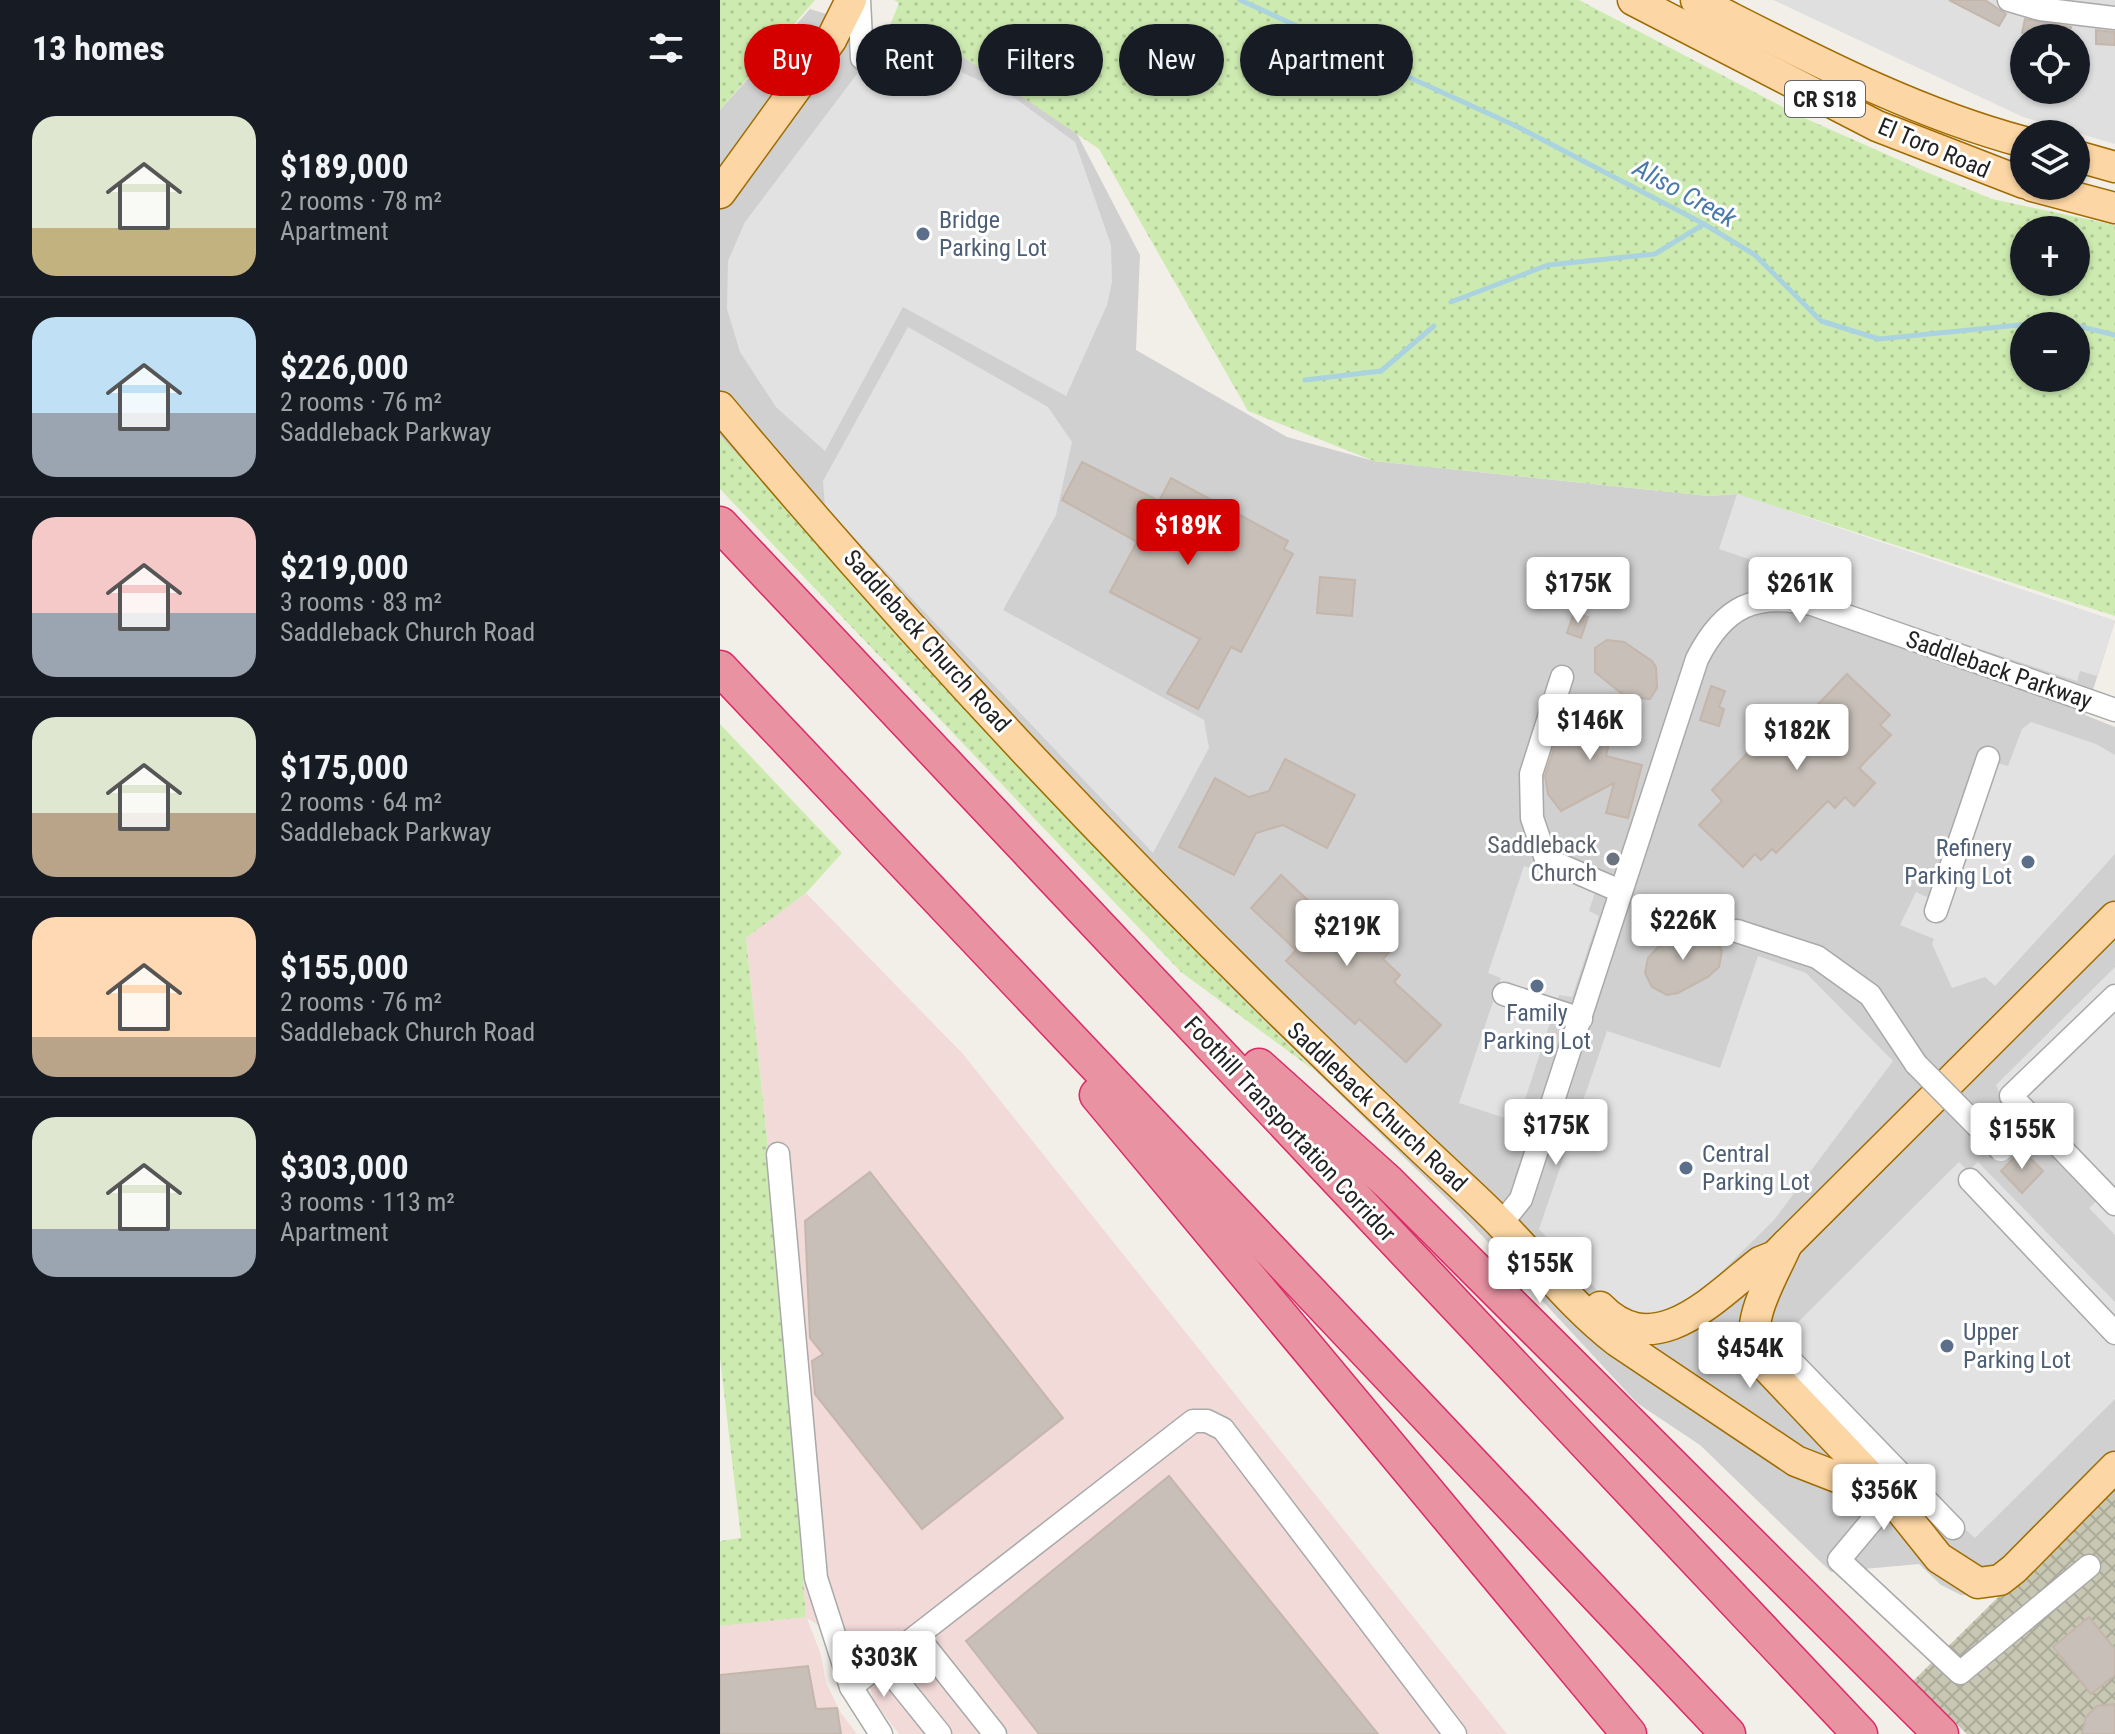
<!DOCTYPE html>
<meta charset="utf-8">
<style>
body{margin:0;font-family:"Roboto Condensed",sans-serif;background:#242831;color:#f1f3f6;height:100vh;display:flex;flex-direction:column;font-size:30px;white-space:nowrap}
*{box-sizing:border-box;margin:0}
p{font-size:26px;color:#9ea1a6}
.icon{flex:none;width:44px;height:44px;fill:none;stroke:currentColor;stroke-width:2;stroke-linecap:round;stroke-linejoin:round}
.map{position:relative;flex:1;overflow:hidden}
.details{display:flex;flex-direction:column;background:#171b24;width:720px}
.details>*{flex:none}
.hud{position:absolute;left:24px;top:24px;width:760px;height:72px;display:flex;gap:16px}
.controls{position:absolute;left:1290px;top:24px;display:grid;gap:16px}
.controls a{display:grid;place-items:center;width:80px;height:80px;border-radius:50%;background:#171b24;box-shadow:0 2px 6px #0004;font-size:40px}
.price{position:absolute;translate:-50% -68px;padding:0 18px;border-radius:8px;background:#fff;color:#222;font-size:26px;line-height:52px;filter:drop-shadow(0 2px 4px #0008)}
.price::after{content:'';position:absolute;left:50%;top:48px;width:24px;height:18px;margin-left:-12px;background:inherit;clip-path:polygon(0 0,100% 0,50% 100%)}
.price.on{background:#d40000;color:#fff}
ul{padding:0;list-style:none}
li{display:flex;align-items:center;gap:24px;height:200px;padding:0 32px}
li+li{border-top:2px solid #363941}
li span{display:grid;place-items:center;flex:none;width:224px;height:160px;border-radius:24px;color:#555}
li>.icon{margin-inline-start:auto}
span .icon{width:96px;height:96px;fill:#fffc;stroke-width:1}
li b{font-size:34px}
h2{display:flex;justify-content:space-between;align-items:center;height:96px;padding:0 32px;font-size:34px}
.tag{padding:0 28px;border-radius:36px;background:#171b24;box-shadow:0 2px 6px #0004;font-size:28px;line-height:72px}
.tag.on{background:#d40000;color:#fff}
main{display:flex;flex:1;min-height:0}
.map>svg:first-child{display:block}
</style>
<main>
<section class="details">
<h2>13 homes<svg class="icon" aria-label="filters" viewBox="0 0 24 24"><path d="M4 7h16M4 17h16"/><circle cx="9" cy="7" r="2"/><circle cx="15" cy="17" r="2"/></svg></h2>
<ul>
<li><span style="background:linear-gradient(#dfe7d0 70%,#c2b280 0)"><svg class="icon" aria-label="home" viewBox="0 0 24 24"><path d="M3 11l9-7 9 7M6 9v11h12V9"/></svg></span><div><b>$189,000</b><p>2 rooms · 78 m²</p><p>Apartment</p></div></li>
<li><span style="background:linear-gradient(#bfe0f5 60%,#9aa5b1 0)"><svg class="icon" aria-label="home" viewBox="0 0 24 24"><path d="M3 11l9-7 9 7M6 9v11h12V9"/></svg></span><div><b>$226,000</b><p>2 rooms · 76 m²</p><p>Saddleback Parkway</p></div></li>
<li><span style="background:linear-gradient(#f6c9c9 60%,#9aa5b1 0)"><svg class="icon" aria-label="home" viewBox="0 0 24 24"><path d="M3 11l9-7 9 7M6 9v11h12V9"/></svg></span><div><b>$219,000</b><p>3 rooms · 83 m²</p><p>Saddleback Church Road</p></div></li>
<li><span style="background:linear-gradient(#dfe7d0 60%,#b9a48a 0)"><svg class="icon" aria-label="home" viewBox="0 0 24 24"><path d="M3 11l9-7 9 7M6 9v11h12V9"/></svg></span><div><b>$175,000</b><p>2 rooms · 64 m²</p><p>Saddleback Parkway</p></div></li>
<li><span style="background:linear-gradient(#ffd9b3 75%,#b9a48a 0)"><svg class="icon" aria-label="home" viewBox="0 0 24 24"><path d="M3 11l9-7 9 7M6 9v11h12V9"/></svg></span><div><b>$155,000</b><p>2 rooms · 76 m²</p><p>Saddleback Church Road</p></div></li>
<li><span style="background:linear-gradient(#dfe7d0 70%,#9aa5b1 0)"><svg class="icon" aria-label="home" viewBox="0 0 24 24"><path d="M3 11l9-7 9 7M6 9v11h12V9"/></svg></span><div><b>$303,000</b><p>3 rooms · 113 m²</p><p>Apartment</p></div></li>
</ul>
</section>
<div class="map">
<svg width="1395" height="1734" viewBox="0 0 1395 1734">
<defs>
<pattern id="construction-cross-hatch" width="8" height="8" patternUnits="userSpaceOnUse" patternTransform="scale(2)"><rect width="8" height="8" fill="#c7c7b4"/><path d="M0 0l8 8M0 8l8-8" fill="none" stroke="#abab9a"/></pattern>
<pattern id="grass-dots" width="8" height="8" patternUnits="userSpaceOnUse" patternTransform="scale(2)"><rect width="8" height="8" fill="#cdebb0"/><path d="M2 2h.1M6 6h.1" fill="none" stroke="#b0c997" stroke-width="1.8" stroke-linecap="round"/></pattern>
</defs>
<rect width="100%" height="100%" fill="#f2efe9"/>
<path fill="#e0dfdf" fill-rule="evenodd" d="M1053,0H1395V144L1303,117ZM1304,38H1356V90H1304Z"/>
<polygon fill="#f2dad9" points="86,893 243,1054 787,1734 179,1734 153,1700 144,1663 137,1659 134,1648 87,1618 101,1655 106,1683 121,1713 137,1734 0,1734 0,1626 86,1616 59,1252 26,937"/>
<polygon fill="#d0d0d0" points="90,9 242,56 356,132 420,255 416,350 567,437 654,461 989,496 1017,494 1395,621 1365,715 1395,727 1395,1482 1262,1596 1241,1595 1221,1585 1199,1564 1111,1572 980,1445 917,1403 741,1213 514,991 0,440 0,110"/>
<polygon fill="url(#construction-cross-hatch)" points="1395,1482 1395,1734 1247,1734 1192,1682"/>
<g fill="url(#grass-dots)" fill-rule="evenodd">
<polygon points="0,0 95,0 0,110"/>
<path d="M174,0H859L1080,116L1204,171L1272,199L1395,225V616L1017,494L989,496L654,461L528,411L379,149L242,56L169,28L179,3ZM1304,230H1356V282H1304ZM1304,326H1356V378H1304Z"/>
<polygon points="0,436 514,991 595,1071 461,972 0,489"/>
<polygon points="0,724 122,853 86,893 26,938 59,1252 86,1617 0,1626 0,1541 21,1538 0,1358"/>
</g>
<g fill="#e2e2e2">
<polygon points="165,37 289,94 355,142 391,245 392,282 387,305 346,396 183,307 105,451 56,407 20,352 7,309 8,261 25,222"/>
<polygon points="188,327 328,407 352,442 336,515 283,610 484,720 489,748 433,853 105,507 103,481"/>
<polygon points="1017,494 1395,621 1377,676 1360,671 1357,681 1075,588 1078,576 999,549"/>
<polygon points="1311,722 1376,744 1395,755 1395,854 1275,986 1265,977 1232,988 1212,944 1214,939 1180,925 1196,892 1215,901 1262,759 1288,766 1302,729"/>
<polygon points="804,866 875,892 869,911 879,916 852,997 839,995 802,1109 795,1107 791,1120 739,1103 781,978 768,973"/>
<polygon points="1038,956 1086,973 1173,1061 1054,1220 963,1310 944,1319 894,1308 819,1229 887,1031 1000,1068"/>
<polygon points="1395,967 1395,1235 1369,1208 1379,1199 1283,1101 1276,1085"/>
<polygon points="1239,1162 1248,1171 1258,1162 1395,1302 1395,1399 1255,1538 1244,1528 1233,1539 1071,1374 1058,1351 1060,1340"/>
</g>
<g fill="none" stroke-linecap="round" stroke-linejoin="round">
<g stroke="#aad3df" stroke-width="5">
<polyline points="520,0 798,127 984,224 1035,255 1101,321 1159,339 1338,321 1395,335"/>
<polyline points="731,302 828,265 935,254 984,224"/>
<polyline points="585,380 661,371 714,326"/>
</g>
</g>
<g fill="#c7bfb8" stroke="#c4b6ab" stroke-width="2">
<polygon points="1229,0 1265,0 1286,14 1279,26"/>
<polygon points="1305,19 1351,27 1348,38 1302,33"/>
<polygon points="1376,30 1395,32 1395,45 1376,44"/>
<polygon points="362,462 439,501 451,478 568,541 564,549 573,554 521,652 511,647 478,709 447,693 480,639 390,592 417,542 342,500"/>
<polygon points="600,577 635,580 632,616 597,613"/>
<polygon points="854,613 868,617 861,638 847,633"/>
<polygon points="887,640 904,642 932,661 936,667 937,688 930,699 906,697 875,672 875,648"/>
<polygon points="1127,674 1170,715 1160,725 1171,735 1139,768 1155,783 1134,806 1125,797 1115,808 1108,801 1056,853 1052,849 1041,860 1035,854 1023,867 979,825 1002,801 992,790 1037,743 1027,734 1049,711 1060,721 1070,711 1081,722"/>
<polygon points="991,686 1005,691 999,707 1004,709 999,726 980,720"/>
<polygon points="868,700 888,707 894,722 886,756 922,765 908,818 886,813 894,783 841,811 828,794 825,776 844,718 850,708"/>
<polygon points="565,759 635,795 607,848 563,825 536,833 514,875 459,847 495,778 529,797 549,791"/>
<polygon points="561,875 606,917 612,911 629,927 637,919 665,936 671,950 663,959 680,975 674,982 721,1025 686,1062 639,1019 635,1024 566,961 576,950 531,908"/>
<polygon points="980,930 994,937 1002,951 999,967 988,977 958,993 947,995 932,987 925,973 928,958 938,947 967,932"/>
<polygon points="1302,1150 1323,1171 1302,1193 1281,1171"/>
<polygon points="150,1172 343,1418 202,1529 95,1394 92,1361 103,1354 90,1338 85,1221"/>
<polygon points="449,1476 658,1734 319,1734 246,1641"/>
<polygon points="1369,1617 1395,1649 1395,1675 1371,1694 1333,1647"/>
<polygon points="88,1666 96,1709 117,1708 121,1734 0,1734 0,1675"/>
<polygon points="1395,1704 1395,1734 1362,1734 1366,1717 1377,1706"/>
</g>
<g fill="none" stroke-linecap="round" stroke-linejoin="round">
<defs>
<g id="minor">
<polyline points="139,0 142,58 169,81"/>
<polyline points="1289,0 1320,9 1395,18"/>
<polyline points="842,677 811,774 812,818 826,859 900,891"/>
<polyline points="1216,911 1268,758"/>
<polyline points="1017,931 1097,957 1150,995 1196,1064"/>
<polyline points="784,994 861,1019"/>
<polyline points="1395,996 1291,1096 1395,1204"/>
<polyline points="58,1154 96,1578 131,1687 161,1734"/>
<polyline points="1250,1180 1395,1333"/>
<path d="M781,1224L801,1199L977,659C1004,606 1035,592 1092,604L1395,710"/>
<polyline points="1071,1361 1233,1528"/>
<polyline points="1171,1498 1119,1560 1240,1673 1369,1566"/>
<polyline points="197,1636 275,1734"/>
<polyline points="162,1662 220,1734"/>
<polyline points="131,1687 473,1421 487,1421 503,1429 735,1734"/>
</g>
<g id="major">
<polyline points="913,0 1157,126 1304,183"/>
<path d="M976,0C1083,54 1188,111 1304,142"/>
<polyline points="1356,156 1395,167"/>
<polyline points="1312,186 1395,208"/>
<polyline points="0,193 111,40 131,0"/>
<path d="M0,407C217,666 452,913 698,1145C726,1172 756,1198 783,1226C821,1265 854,1308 897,1341L1076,1461L1171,1498L1219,1558L1258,1583L1280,1580L1294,1569L1395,1467"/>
<path d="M1067,1244C1052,1279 1025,1318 1037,1357L1166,1493"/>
<path d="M880,1307C935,1364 995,1297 1040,1262L1055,1256L1395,917"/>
</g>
<g id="highway">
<polyline points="0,524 1140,1734"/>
<polyline points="0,668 1008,1734"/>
<polyline points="539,1066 668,1182 1221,1734"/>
<polyline points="377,1095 909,1734"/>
</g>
</defs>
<use href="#minor" stroke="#a9a9a9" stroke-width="25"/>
<use href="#major" stroke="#a06b00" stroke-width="33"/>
<use href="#highway" stroke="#dc2a67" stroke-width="37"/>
<use href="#minor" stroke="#fff" stroke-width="22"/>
<use href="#major" stroke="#fcd6a4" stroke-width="30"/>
<use href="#highway" stroke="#e892a2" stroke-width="34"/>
<defs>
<polyline id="minor-bridge" points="1196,1064 1281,1150"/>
</defs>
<use href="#minor-bridge" stroke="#a9a9a9" stroke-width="25" stroke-linecap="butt"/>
<use href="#minor-bridge" stroke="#fff" stroke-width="22"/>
</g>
<g fill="#5c6f8a" stroke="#fff" stroke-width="3">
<circle cx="203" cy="234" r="8"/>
<circle cx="1308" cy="862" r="8"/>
<circle cx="817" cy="986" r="8"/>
<circle cx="966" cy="1168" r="8"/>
<circle cx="1227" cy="1346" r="8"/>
</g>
<circle fill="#6b7280" stroke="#fff" stroke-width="3" cx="893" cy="859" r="8"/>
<g text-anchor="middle" stroke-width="6" stroke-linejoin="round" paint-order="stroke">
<rect fill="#fff" stroke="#646464" stroke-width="2" x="1065" y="81" width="80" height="36" rx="6"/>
<g font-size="22" font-weight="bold" fill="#222">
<text x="1105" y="107">CR S18</text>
</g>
<g font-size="24" fill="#222" stroke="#fff">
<text transform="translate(1214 148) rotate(23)" y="8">El Toro Road</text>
<text transform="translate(207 641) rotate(48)" y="8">Saddleback Church Road</text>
<text transform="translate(1279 670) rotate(19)" y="8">Saddleback Parkway</text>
<text transform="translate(657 1107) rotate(43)" y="8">Saddleback Church Road</text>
<text transform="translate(570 1129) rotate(47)" y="8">Foothill Transportation Corridor</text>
</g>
<g font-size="24" fill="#4e5e75" stroke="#fff" text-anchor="start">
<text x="219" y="228">Bridge<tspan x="219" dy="28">Parking Lot</tspan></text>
<text x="1292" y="856" text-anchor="end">Refinery<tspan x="1292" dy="28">Parking Lot</tspan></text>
<text x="817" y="1021" text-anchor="middle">Family<tspan x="817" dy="28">Parking Lot</tspan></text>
<text x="982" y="1162">Central<tspan x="982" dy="28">Parking Lot</tspan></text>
<text x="1243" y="1340">Upper<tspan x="1243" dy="28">Parking Lot</tspan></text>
</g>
<g font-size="24" fill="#5b616d" stroke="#fff" text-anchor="end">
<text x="877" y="853">Saddleback<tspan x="877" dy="28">Church</tspan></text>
</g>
<g font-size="26" font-style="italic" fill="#4a7aab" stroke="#fff">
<text transform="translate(965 193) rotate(29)" y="9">Aliso Creek</text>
</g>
</g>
</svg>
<div class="controls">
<a><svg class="icon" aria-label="locate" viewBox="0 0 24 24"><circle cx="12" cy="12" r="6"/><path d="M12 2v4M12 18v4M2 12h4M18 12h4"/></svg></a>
<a><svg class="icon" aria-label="layers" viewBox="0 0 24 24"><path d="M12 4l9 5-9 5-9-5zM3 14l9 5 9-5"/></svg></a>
<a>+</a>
<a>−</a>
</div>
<b class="price on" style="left:468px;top:567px">$189K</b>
<b class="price" style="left:858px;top:625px">$175K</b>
<b class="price" style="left:1080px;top:625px">$261K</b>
<b class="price" style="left:870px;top:762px">$146K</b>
<b class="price" style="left:1077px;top:772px">$182K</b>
<b class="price" style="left:963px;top:962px">$226K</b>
<b class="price" style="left:627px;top:968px">$219K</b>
<b class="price" style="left:836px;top:1167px">$175K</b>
<b class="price" style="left:1302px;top:1171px">$155K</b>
<b class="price" style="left:820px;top:1305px">$155K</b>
<b class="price" style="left:1030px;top:1390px">$454K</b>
<b class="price" style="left:1164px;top:1532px">$356K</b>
<b class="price" style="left:164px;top:1699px">$303K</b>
<div class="hud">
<a class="tag on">Buy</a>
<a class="tag">Rent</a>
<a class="tag">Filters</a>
<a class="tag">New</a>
<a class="tag">Apartment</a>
</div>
</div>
</main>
